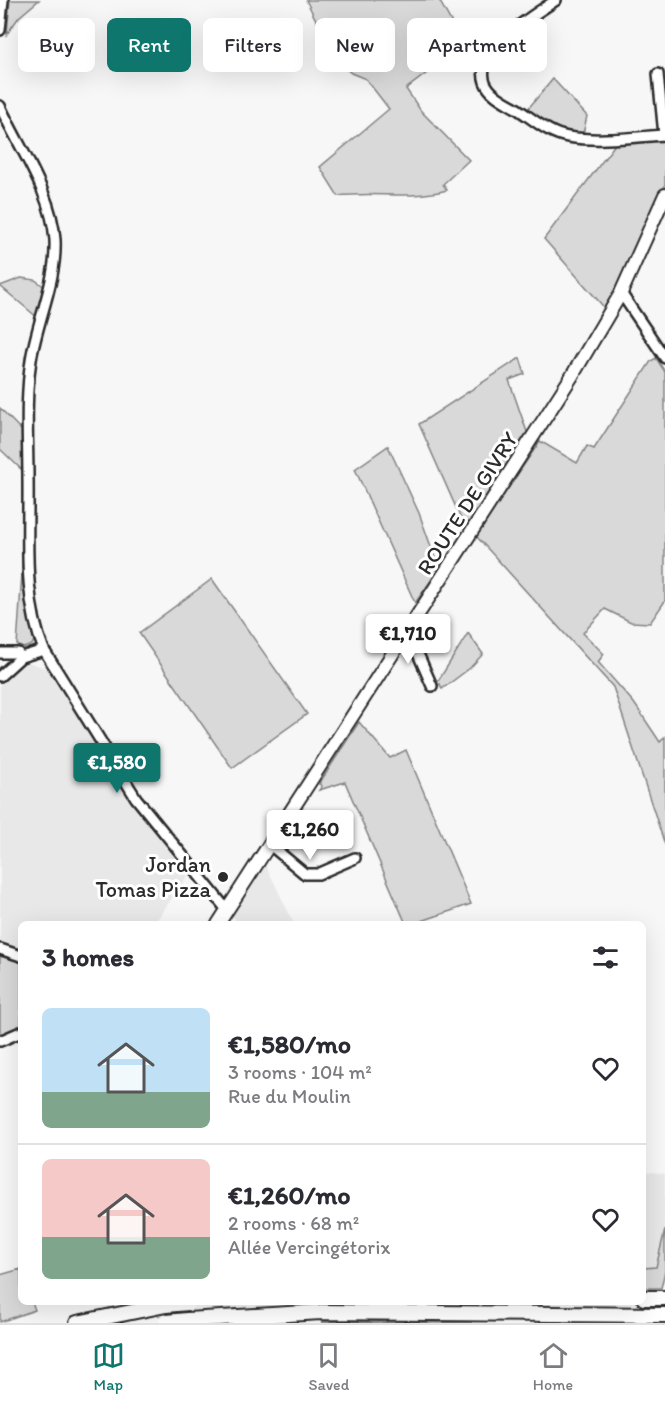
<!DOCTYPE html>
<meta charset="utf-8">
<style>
body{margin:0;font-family:Itim,sans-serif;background:#f7f7f7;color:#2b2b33;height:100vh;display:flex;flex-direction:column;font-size:22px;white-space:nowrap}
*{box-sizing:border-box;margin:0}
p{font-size:20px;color:#7c7c81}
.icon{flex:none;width:33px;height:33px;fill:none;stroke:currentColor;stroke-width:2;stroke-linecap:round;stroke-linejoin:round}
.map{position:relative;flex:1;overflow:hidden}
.sheet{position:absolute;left:18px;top:921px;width:628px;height:384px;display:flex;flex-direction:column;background:#fff;border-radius:9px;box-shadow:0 6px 24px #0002}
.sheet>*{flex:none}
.guide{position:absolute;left:18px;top:18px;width:630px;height:54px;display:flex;gap:12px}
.price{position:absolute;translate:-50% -51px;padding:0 14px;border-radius:6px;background:#fff;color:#222;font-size:20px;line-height:39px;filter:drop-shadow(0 2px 3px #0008)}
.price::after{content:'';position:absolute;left:50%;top:36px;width:18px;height:14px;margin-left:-9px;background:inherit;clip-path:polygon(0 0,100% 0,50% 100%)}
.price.active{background:#0f766e;color:#fff}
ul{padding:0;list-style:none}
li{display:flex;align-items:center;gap:18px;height:150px;padding:0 24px}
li+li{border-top:2px solid #e1e1e2}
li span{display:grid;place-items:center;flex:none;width:168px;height:120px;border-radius:9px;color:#555}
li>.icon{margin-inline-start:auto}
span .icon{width:72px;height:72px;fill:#fffc;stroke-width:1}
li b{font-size:26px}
h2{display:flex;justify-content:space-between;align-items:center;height:72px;padding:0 24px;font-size:26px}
.tag{padding:0 21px;border-radius:9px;background:#fff;box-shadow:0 6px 24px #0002;font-size:21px;line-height:54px}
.tag.active{background:#0f766e;color:#fff}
.menu{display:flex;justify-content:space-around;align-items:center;height:84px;border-top:2px solid #e1e1e2;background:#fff;font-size:16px;color:#7c7c81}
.menu a{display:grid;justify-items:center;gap:3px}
.menu .active{color:#0f766e}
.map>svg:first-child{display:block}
</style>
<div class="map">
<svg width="665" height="1323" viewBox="0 0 665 1323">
<rect width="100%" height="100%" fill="#f7f7f7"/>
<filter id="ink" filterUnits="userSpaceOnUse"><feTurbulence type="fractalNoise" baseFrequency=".0167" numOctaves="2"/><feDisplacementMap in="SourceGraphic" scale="12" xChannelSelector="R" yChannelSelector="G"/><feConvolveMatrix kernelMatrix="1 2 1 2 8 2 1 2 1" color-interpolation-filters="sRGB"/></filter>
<g filter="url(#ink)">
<g fill="#e8e8e8">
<polygon points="25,661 48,669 122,790 188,875 154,924 21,924 21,949 0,943 0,681"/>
<polygon points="265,865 272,878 294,924 237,924 236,921 233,915"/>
<polygon points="644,1171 665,1174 665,1230 656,1268 644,1268"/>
</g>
<g fill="#d9d9d9" stroke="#828282" stroke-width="1.5">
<polygon points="10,0 39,0 19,17 7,34"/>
<path d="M306,0H439L464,45L406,89L421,111L469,160L443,184L447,190C411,200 375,191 338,196L320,167L389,109L366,79L351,73L336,60Z"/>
<polygon points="553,79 587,116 583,134 560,131 526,111"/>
<polygon points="665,140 665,186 628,274 605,312 602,305 544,239 616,143"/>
<polygon points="21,278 35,280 45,287 38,318 0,286"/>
<polygon points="520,358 525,374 509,380 527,432 465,528 419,424"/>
<polygon points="656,358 665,372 665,601 650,623 631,622 605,609 583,633 604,654 598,662 634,703 660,742 665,737 665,845 613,687 476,536 540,441 577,463 587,446 594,449 651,361"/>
<polygon points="0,408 25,434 35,638 32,645 23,648 17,645 22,573 22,470 0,449"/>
<polygon points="388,446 419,513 439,569 415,603 355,469"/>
<polygon points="212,579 307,714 232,768 139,633"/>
<polygon points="468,633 483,654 470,668 442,689 440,684 435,686"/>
<polygon points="359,722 390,758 406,750 471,904 413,924 406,924 345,782 319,790 322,786 319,784"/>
<polygon points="0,956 21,962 21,1025 0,1034"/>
<polygon points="665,1230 665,1271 661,1288 644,1288 644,1268 656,1267"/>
<polygon points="21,1269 21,1302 32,1302 35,1310 0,1322 0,1275"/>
<polygon points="321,1321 472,1323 322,1323"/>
</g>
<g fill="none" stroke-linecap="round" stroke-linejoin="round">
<defs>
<g id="minor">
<path d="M556,0C535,15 473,49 485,82C490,95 506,102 516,108C533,119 549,134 568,137C600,142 634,137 665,135"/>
<polyline points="0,30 3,0"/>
<polyline points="658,74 664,135"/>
<path d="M0,106C19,148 52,193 55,240C57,280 37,321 31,360C25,399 28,440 28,479C29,535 22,597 44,650L136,798L227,910"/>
<polyline points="621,293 665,358"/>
<polyline points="409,633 432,686"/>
<polyline points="0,653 18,653 21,657"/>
<polyline points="0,676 21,657 44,650"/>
<polyline points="269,844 305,874 318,874 355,858"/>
<polyline points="0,949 21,956"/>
<polyline points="0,1041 21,1032"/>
</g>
<polyline id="major" points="218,924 572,376 621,293 665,195"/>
<g id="highway">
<polyline points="644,1298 665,1298"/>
<polyline points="187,1320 321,1312 665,1315"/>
<polyline points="77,1323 166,1305"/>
</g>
</defs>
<use href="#minor" stroke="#2b2b2b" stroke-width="14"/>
<use href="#major" stroke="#2b2b2b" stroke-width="16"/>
<use href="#highway" stroke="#2b2b2b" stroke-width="18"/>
<use href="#minor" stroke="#fff" stroke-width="9"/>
<use href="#major" stroke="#fff" stroke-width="12"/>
<use href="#highway" stroke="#fff" stroke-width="14"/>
<defs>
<g id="highway-bridge">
<polyline points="166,1305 188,1303"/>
<polyline points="166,1322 187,1320"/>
</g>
</defs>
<use href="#highway-bridge" stroke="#2b2b2b" stroke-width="18" stroke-linecap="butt"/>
<use href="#highway-bridge" stroke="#fff" stroke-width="14"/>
</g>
</g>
<circle fill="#2b2b2b" stroke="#fff" stroke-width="2" cx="223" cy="877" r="6"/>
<g text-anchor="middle" stroke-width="6" stroke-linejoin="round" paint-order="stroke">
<g font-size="22" fill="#2b2b2b" stroke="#fff">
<text transform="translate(467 503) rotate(-57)" y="8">ROUTE DE GIVRY</text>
</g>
<g font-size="22" fill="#2b2b2b" stroke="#fff" text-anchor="end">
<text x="211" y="872">Jordan<tspan x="211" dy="25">Tomas Pizza</tspan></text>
</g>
</g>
</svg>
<b class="price" style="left:408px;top:665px">€1,710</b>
<b class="price active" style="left:117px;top:794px">€1,580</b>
<b class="price" style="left:310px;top:861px">€1,260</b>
<div class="guide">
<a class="tag">Buy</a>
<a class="tag active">Rent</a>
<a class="tag">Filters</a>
<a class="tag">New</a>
<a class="tag">Apartment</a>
</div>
<section class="sheet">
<h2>3 homes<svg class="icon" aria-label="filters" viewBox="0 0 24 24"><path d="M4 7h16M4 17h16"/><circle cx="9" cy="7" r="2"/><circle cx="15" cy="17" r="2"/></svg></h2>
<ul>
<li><span style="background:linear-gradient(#bfe0f5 70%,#7fa58c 0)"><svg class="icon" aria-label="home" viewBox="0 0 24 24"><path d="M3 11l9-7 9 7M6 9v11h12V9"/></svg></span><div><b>€1,580/mo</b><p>3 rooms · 104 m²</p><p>Rue du Moulin</p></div><svg class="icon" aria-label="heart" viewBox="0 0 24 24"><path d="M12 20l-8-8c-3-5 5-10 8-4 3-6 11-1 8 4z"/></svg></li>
<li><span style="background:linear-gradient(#f6c9c9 65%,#7fa58c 0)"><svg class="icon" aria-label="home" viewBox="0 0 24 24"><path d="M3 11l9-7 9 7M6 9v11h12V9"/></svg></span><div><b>€1,260/mo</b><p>2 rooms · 68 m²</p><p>Allée Vercingétorix</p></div><svg class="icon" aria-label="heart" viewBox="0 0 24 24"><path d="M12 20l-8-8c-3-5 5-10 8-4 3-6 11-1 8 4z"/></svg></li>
</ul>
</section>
</div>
<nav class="menu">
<a class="active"><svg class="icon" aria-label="map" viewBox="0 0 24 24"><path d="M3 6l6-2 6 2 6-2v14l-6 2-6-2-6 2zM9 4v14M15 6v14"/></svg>Map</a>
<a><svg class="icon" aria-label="saved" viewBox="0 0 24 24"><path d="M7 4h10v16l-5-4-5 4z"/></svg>Saved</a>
<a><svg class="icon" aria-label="home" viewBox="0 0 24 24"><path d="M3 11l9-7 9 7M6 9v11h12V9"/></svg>Home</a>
</nav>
